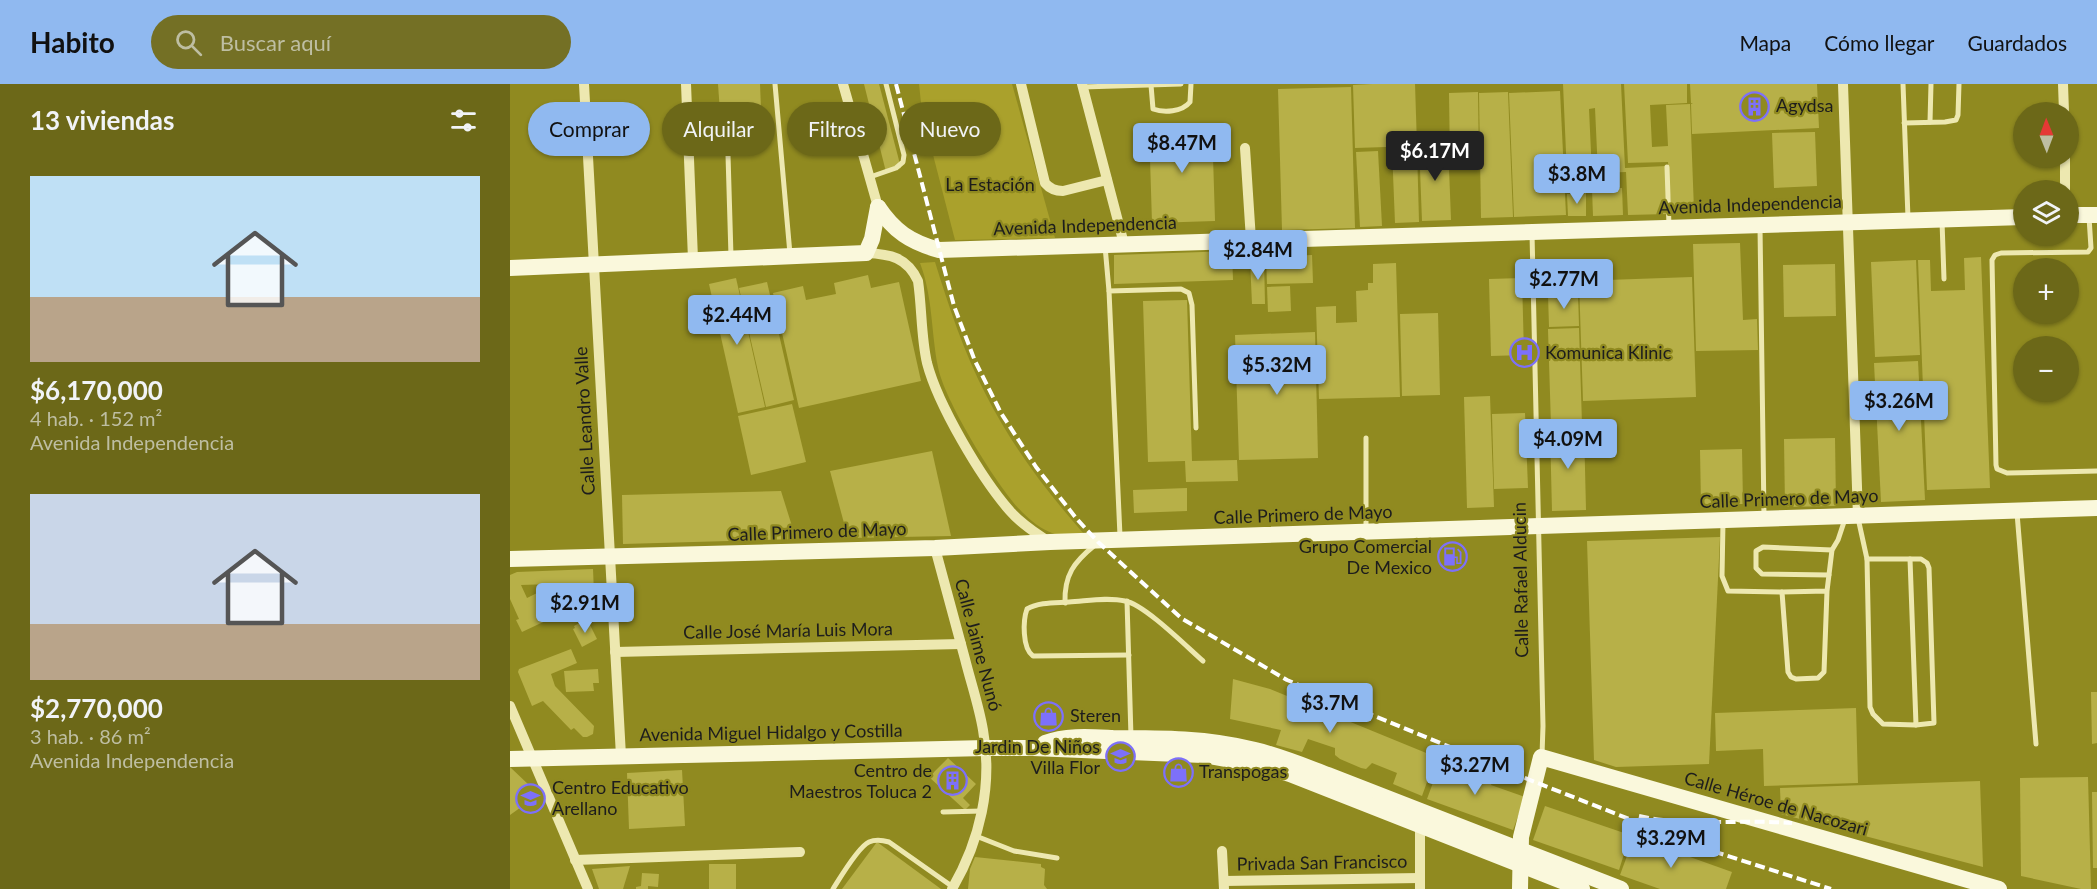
<!DOCTYPE html>
<html lang="es">
<meta charset="utf-8">
<style>
body{margin:0;font-family:Lato,sans-serif;background:#747025;color:#f1f3f6;height:100vh;display:flex;flex-direction:column;font-size:22px;white-space:nowrap}
*{box-sizing:border-box;margin:0}
p{font-size:20px;color:#bebea2}
.icon{flex:none;width:33px;height:33px;fill:none;stroke:currentColor;stroke-width:2;stroke-linecap:round;stroke-linejoin:round}
.map{position:relative;flex:1;overflow:hidden}
.details{display:flex;flex-direction:column;background:#6c6818;width:510px}
.details>*{flex:none}
.banner{position:absolute;left:18px;top:18px;width:570px;height:54px;display:flex;gap:12px}
.needle{width:39px;rotate:359deg}
.fabs{position:absolute;left:1503px;top:18px;display:grid;gap:12px}
.fabs a{display:grid;place-items:center;width:66px;height:66px;border-radius:50%;background:#6c6818;box-shadow:0 2px 4px #0004;font-size:30px}
.price{position:absolute;translate:-50% -51px;padding:0 14px;border-radius:6px;background:#90b9f0;color:#111;font-size:20px;line-height:39px;filter:drop-shadow(0 2px 3px #0008)}
.price::after{content:'';position:absolute;left:50%;top:36px;width:18px;height:14px;margin-left:-9px;background:inherit;clip-path:polygon(0 0,100% 0,50% 100%)}
.price.current{background:#222;color:#fff}
ul{padding:0;list-style:none}
li{display:grid;align-content:center;gap:12px;height:318px;padding:0 30px}
li span{display:grid;place-items:center;height:186px;border-radius:0px;color:#555}
li>.icon{margin-inline-start:auto}
span .icon{width:108px;height:108px;fill:#fffc;stroke-width:1}
li b{font-size:26px}
h2{display:flex;justify-content:space-between;align-items:center;height:72px;padding:0 30px;font-size:26px}
.tag{padding:0 21px;border-radius:27px;background:#6c6818;box-shadow:0 2px 4px #0004;font-size:21px;line-height:54px}
.tag.current{background:#90b9f0;color:#111}
header{display:flex;align-items:center;gap:36px;box-sizing:border-box;height:84px;padding:0 30px;background:#90b9f0;color:#111}
header strong{font-size:28px}
nav{display:flex;gap:33px;margin-inline-start:auto;font-size:21px}
.search{width:420px;height:54px;background:#747025;display:flex;align-items:center;gap:15px;box-sizing:border-box;padding:0 21px;border-radius:33px;color:#bebea2;font-size:22px}
main{display:flex;flex:1;min-height:0}
.map>svg:first-child{display:block}
</style>
<header>
<strong>Habito</strong>
<div class="search"><svg class="icon" aria-label="search" viewBox="0 0 24 24"><circle cx="10" cy="10" r="6"/><path d="M15 15l6 6"/></svg>Buscar aquí</div>
<nav><a>Mapa</a><a>Cómo llegar</a><a>Guardados</a></nav>
</header>
<main>
<section class="details">
<h2>13 viviendas<svg class="icon" aria-label="filters" viewBox="0 0 24 24"><path d="M4 7h16M4 17h16"/><circle cx="9" cy="7" r="2"/><circle cx="15" cy="17" r="2"/></svg></h2>
<ul>
<li><span style="background:linear-gradient(#bfe0f5 65%,#b9a48a 0)"><svg class="icon" aria-label="home" viewBox="0 0 24 24"><path d="M3 11l9-7 9 7M6 9v11h12V9"/></svg></span><div><b>$6,170,000</b><p>4 hab. · 152 m²</p><p>Avenida Independencia</p></div></li>
<li><span style="background:linear-gradient(#c9d6e8 70%,#b9a48a 0)"><svg class="icon" aria-label="home" viewBox="0 0 24 24"><path d="M3 11l9-7 9 7M6 9v11h12V9"/></svg></span><div><b>$2,770,000</b><p>3 hab. · 86 m²</p><p>Avenida Independencia</p></div></li>
</ul>
</section>
<div class="map">
<svg width="1587" height="805" viewBox="0 0 1587 805">
<rect width="100%" height="100%" fill="#908a20"/>
<g fill="#aaa12c">
<polygon points="409,0 502,0 545,154 445,156 412,28"/>
<path d="M425,178C439,223 454,269 476,311C502,362 536,407 574,450C564,450 551,453 542,449C531,445 521,437 512,428C488,404 434,316 428,283C421,248 423,213 410,179Z"/>
</g>
<g fill="#b7b048">
<polygon points="208,0 250,0 251,25 210,28"/>
<polygon points="354,0 369,0 391,84 376,88"/>
<polygon points="862,0 905,0 907,62 845,64 843,1"/>
<polygon points="1053,0 1111,0 1115,84 1156,82 1158,130 1118,131 1116,88 1088,89 1085,24 1079,25 1082,90 1057,91"/>
<polygon points="1114,0 1177,0 1177,19 1140,21 1142,63 1158,62 1156,21 1180,20 1184,126 1161,127 1158,78 1118,79"/>
<polygon points="1180,0 1307,0 1309,44 1182,50 1181,20 1183,20 1181,19"/>
<polygon points="841,3 845,144 772,146 768,5"/>
<polygon points="1050,7 1056,131 1004,133 999,9"/>
<polygon points="968,8 969,77 940,77 939,9"/>
<polygon points="998,8 1003,133 971,134 969,9"/>
<polygon points="702,41 705,137 642,139 639,43"/>
<polygon points="1305,48 1307,102 1264,104 1262,49"/>
<polygon points="938,58 941,136 912,137 909,59"/>
<polygon points="907,64 909,138 885,139 882,65"/>
<polygon points="868,67 872,142 850,143 846,68"/>
<polygon points="1112,104 1113,131 1083,132 1082,105"/>
<polygon points="1076,109 1076,132 1058,132 1057,110"/>
<polygon points="1230,159 1233,236 1247,235 1248,266 1186,267 1183,160"/>
<polygon points="722,167 723,196 604,200 604,171"/>
<polygon points="802,171 803,199 757,200 756,173"/>
<polygon points="1471,173 1480,404 1417,406 1408,176 1420,176 1421,207 1455,206 1454,174"/>
<polygon points="740,175 754,175 755,220 742,220"/>
<polygon points="1406,176 1410,271 1365,273 1361,178"/>
<polygon points="886,179 890,313 809,315 806,223 826,222 826,239 847,238 846,207 858,206 858,199 863,199 863,180"/>
<polygon points="1325,180 1326,232 1274,233 1273,181"/>
<polygon points="358,191 361,204 389,198 411,297 289,324 263,209 293,202 296,216 326,210 324,199"/>
<polygon points="1182,193 1186,313 1073,317 1069,197"/>
<polygon points="226,194 255,323 228,329 199,200"/>
<polygon points="1012,194 1014,271 981,272 979,195"/>
<polygon points="257,198 284,316 256,323 229,204"/>
<polygon points="780,202 781,227 758,228 757,203"/>
<polygon points="1068,210 1069,242 1039,243 1038,211"/>
<polygon points="677,216 682,377 727,376 728,397 676,398 675,377 638,378 633,217"/>
<polygon points="928,229 930,311 892,312 890,230"/>
<polygon points="1069,244 1072,341 1041,342 1038,245"/>
<polygon points="805,248 808,374 729,376 725,251"/>
<polygon points="1408,277 1415,416 1371,418 1364,279"/>
<polygon points="980,312 984,423 957,424 954,313"/>
<polygon points="282,320 296,378 241,391 228,332"/>
<polygon points="1015,329 1018,404 984,405 982,330"/>
<polygon points="1074,344 1076,426 1042,427 1040,345"/>
<polygon points="1325,354 1326,422 1275,423 1274,355"/>
<polygon points="1232,365 1233,420 1191,420 1190,366"/>
<polygon points="422,367 441,452 338,454 320,387"/>
<polygon points="677,404 677,427 624,429 623,406"/>
<polygon points="271,407 286,455 113,460 112,411"/>
<polygon points="1210,453 1199,680 1106,683 1084,676 1077,457"/>
<polygon points="83,485 85,533 67,534 67,515 74,515 73,499 11,501 17,514 27,509 31,517 55,507 63,524 12,548 6,536 9,535 0,515 0,491 7,488"/>
<polygon points="73,537 75,540 79,539 87,555 72,563 63,545 65,544 64,542"/>
<polygon points="61,565 67,579 41,590 45,602 84,642 83,650 77,653 73,653 64,644 61,646 33,617 22,622 8,588 9,585"/>
<polygon points="88,585 89,599 83,599 84,607 56,608 54,587"/>
<polygon points="723,595 760,605 926,673 912,712 883,700 887,689 862,679 856,685 851,684 830,675 825,671 825,664 798,655 792,668 766,661 771,646 720,635"/>
<polygon points="1581,608 1587,608 1587,659 1582,660"/>
<polygon points="1346,624 1348,699 1254,702 1253,665 1206,667 1205,629"/>
<polygon points="438,674 466,700 453,714 460,721 455,726 419,693"/>
<polygon points="931,677 983,696 981,701 1015,713 1003,746 917,715"/>
<polygon points="0,683 20,702 15,712 14,721 0,731"/>
<polygon points="172,686 175,742 119,745 117,689"/>
<polygon points="1578,693 1581,805 1571,805 1511,792 1510,694"/>
<polygon points="1470,697 1473,783 1271,730 1270,704"/>
<polygon points="1582,708 1587,708 1587,784 1583,784"/>
<polygon points="1035,722 1120,751 1109,786 1023,756"/>
<polygon points="1124,753 1222,788 1216,805 1150,805 1110,791"/>
<polygon points="367,758 431,805 332,805"/>
<polygon points="465,773 531,780 531,783 535,785 534,801 537,805 458,805 460,785"/>
<rect x="199" y="780" width="27" height="25"/>
<polygon points="120,782 113,805 89,805 82,785"/>
<polygon points="132,789 149,790 148,803 138,802 138,805 126,805 126,803 131,802"/>
</g>
<g fill="none" stroke-linecap="round" stroke-linejoin="round">
<g stroke="#ede8b0" stroke-width="5">
<polyline points="265,0 280,170"/>
<polyline points="1393,0 1398,134"/>
<path d="M641,1L643,25C654,29 672,28 680,18L681,0"/>
<polyline points="572,3 671,0"/>
<polyline points="217,37 221,172"/>
<polyline points="1420,38 1421,0"/>
<polyline points="1394,39 1435,38 1446,36 1448,31 1449,0"/>
<polyline points="1157,83 1159,142"/>
<polyline points="360,93 386,84 393,78 394,71 376,0"/>
<polyline points="1579,133 1581,164 1578,168 1491,169 1485,171 1482,176 1486,381 1487,385 1497,389 1587,387"/>
<polyline points="1432,137 1434,195"/>
<polyline points="1250,143 1254,433"/>
<polyline points="1022,149 1033,642 1032,671"/>
<polyline points="595,162 599,207"/>
<polyline points="1507,429 1526,660"/>
<polyline points="1348,434 1357,475 1360,623 1363,630 1373,640 1406,641 1400,475"/>
<polyline points="1213,438 1212,492 1218,507 1272,508"/>
<polyline points="856,444 856,354"/>
<polyline points="610,452 599,207 671,205 679,209 682,221 686,344"/>
<polyline points="1357,475 1411,475 1417,479 1419,484 1424,639 1406,641"/>
<polyline points="1319,491 1252,490 1246,484 1246,467 1253,463 1322,466"/>
<polyline points="1317,507 1272,508 1278,588 1281,593 1286,595 1308,594 1314,588 1317,507 1322,466 1328,456 1335,435"/>
<polyline points="617,517 621,653"/>
<path d="M555,519C554,491 564,478 585,461"/>
<path d="M619,571L523,572C512,564 513,536 517,525C529,518 546,519 559,518C577,517 597,513 615,517C634,520 677,563 693,577"/>
<polyline points="433,728 472,727"/>
<polyline points="466,752 504,767 547,774"/>
<path d="M323,805C330,794 348,763 359,758C366,755 372,756 379,758L443,803"/>
</g>
<g stroke="#ede8b0" stroke-width="10">
<polyline points="74,0 111,672"/>
<polyline points="176,0 183,175"/>
<polyline points="333,0 368,123"/>
<path d="M511,0L535,99C540,105 545,107 553,107L597,96"/>
<polyline points="572,0 614,160"/>
<polyline points="1333,0 1348,432"/>
<polyline points="1553,0 1554,28"/>
<polyline points="735,64 741,156"/>
<polyline points="1555,74 1555,106"/>
<path d="M356,169C380,170 397,173 408,197C412,224 411,253 417,279C428,321 471,394 500,427C511,440 526,449 539,458"/>
<path d="M425,464C435,501 445,538 455,575C461,599 469,622 473,646C483,701 470,757 442,805"/>
<polyline points="105,568 451,560"/>
<polyline points="0,622 78,805"/>
<polyline points="910,736 910,805"/>
<polyline points="712,767 714,805"/>
<polyline points="65,776 290,768"/>
<polyline points="714,797 910,794"/>
</g>
<g stroke="#faf8dc" stroke-width="16">
<path d="M368,123C384,147 400,158 429,166L1514,133"/>
<polyline points="1558,131 1587,131"/>
<polyline points="0,184 356,169 362,155 368,123"/>
<polyline points="0,475 425,464 540,458 1587,424"/>
<path d="M535,659C556,651 581,653 603,654C651,654 698,654 745,666C770,672 794,682 818,691L1111,805"/>
<polyline points="0,675 476,664 523,664 693,671 754,682 780,690 1072,805"/>
<polyline points="1010,805 1011,753 1031,673 1489,805"/>
</g>
<g stroke="#fff" stroke-width="4" stroke-dasharray="10 4.5" stroke-linecap="butt">
<polyline points="386,0 444,222 465,277 491,329 526,383 566,434 588,458 671,534 777,596 1025,698 1193,764 1321,805"/>
<path d="M1129,732C1179,743 1231,735 1282,739"/>
</g>
</g>
<defs>
<symbol id="building-ring" viewBox="-11 -11 22 22"><circle r="9.5" fill="#908a20" stroke="#7d70fa" stroke-width="1.5"/><path d="M-4-6H4V6H1V3H-1V6H-4ZM-2.5-4.3h1.7v1.8h-1.7ZM.8-4.3h1.7v1.8H.8ZM-2.5-1h1.7V.8h-1.7ZM.8-1h1.7V.8H.8Z" fill="#7d70fa"/></symbol>
<symbol id="hospital-ring" viewBox="-11 -11 22 22"><circle r="9.5" fill="#908a20" stroke="#7d70fa" stroke-width="1.5"/><path d="M-5-5h3v3.5h4V-5h3V5h-3V1.5h-4V5h-3Z" fill="#7d70fa"/></symbol>
<symbol id="fuel-ring" viewBox="-11 -11 22 22"><circle r="9.5" fill="#908a20" stroke="#7d70fa" stroke-width="1.5"/><path d="M-5.5-6h7V0h2V4h1.3V-2.5L3-4.5l.8-.8L6-3V5H2.5V1h-1V6h-7ZM-4.2-4.7v3.2H.2V-4.7Z" fill="#7d70fa"/></symbol>
<symbol id="shop-ring" viewBox="-11 -11 22 22"><circle r="9.5" fill="#908a20" stroke="#7d70fa" stroke-width="1.5"/><path d="M-5-2.5h2.3a2.7 3.5 0 0 1 5.4 0H5L5.5 6h-11ZM-1.5-2.5h3a1.5 2.3 0 0 0-3 0Z" fill="#7d70fa"/></symbol>
<symbol id="school-ring" viewBox="-11 -11 22 22"><circle r="9.5" fill="#908a20" stroke="#7d70fa" stroke-width="1.5"/><path d="M0-5L7-2L0 1L-7-2ZM-4 1L0 2.5L4 1V4Q0 6-4 4Z" fill="#7d70fa"/></symbol>
</defs>
<g fill-rule="evenodd">
<use href="#building-ring" x="1228" y="6" width="33" height="33"/>
<use href="#hospital-ring" x="998" y="252" width="33" height="33"/>
<use href="#fuel-ring" x="926" y="456" width="33" height="33"/>
<use href="#shop-ring" x="522" y="616" width="33" height="33"/>
<use href="#school-ring" x="594" y="656" width="33" height="33"/>
<use href="#shop-ring" x="652" y="672" width="33" height="33"/>
<use href="#building-ring" x="426" y="680" width="33" height="33"/>
<use href="#school-ring" x="4" y="698" width="33" height="33"/>
</g>
<g text-anchor="middle" stroke-width="4.5" stroke-linejoin="round" paint-order="stroke">
<g font-size="18" fill="#1d1d1d" stroke="#908a20" text-anchor="start">
<text x="1266" y="28">Agydsa</text>
<text x="1035" y="275">Komunica Klinic</text>
<text x="922" y="469" text-anchor="end">Grupo Comercial<tspan x="922" dy="21">De Mexico</tspan></text>
<text x="560" y="638">Steren</text>
<text x="590" y="669" text-anchor="end">Jardin De Niños<tspan x="590" dy="21">Villa Flor</tspan></text>
<text x="422" y="693" text-anchor="end">Centro de<tspan x="422" dy="21">Maestros Toluca 2</tspan></text>
<text x="689" y="694">Transpogas</text>
<text x="42" y="710">Centro Educativo<tspan x="42" dy="21">Arellano</tspan></text>
</g>
<g font-size="18" fill="#1d1c1b" stroke="#908a20">
<text x="480" y="107">La Estación</text>
</g>
<g font-size="18" fill="#1d1d1d" stroke="#908a20">
<text transform="translate(1240 121) rotate(-2)" y="6">Avenida Independencia</text>
<text transform="translate(575 142) rotate(-2)" y="6">Avenida Independencia</text>
<text transform="translate(75 337) rotate(-93)" y="6">Calle Leandro Valle</text>
<text transform="translate(1279 415) rotate(-2)" y="6">Calle Primero de Mayo</text>
<text transform="translate(793 431) rotate(-2)" y="6">Calle Primero de Mayo</text>
<text transform="translate(307 448) rotate(-2)" y="6">Calle Primero de Mayo</text>
<text transform="translate(1011 496) rotate(-91)" y="6">Calle Rafael Alducin</text>
<text transform="translate(278 547) rotate(-1)" y="6">Calle José María Luis Mora</text>
<text transform="translate(468 561) rotate(75)" y="6">Calle Jaime Nunó</text>
<text transform="translate(261 649) rotate(-1)" y="6">Avenida Miguel Hidalgo y Costilla</text>
<text transform="translate(1266 720) rotate(16)" y="6">Calle Héroe de Nacozari</text>
<text transform="translate(812 779) rotate(-1)" y="6">Privada San Francisco</text>
</g>
</g>
</svg>
<div class="fabs">
<a><svg class="needle" viewBox="-14 -14 28 28"><path d="M0-13l5 13h-10z" fill="#e53935"/><path d="M0 13l5-13h-10z" fill="#bebea2"/></svg></a>
<a><svg class="icon" aria-label="layers" viewBox="0 0 24 24"><path d="M12 4l9 5-9 5-9-5zM3 14l9 5 9-5"/></svg></a>
<a>+</a>
<a>−</a>
</div>
<b class="price" style="left:672px;top:90px">$8.47M</b>
<b class="price current" style="left:925px;top:98px">$6.17M</b>
<b class="price" style="left:1067px;top:121px">$3.8M</b>
<b class="price" style="left:748px;top:197px">$2.84M</b>
<b class="price" style="left:1054px;top:226px">$2.77M</b>
<b class="price" style="left:227px;top:262px">$2.44M</b>
<b class="price" style="left:767px;top:312px">$5.32M</b>
<b class="price" style="left:1389px;top:348px">$3.26M</b>
<b class="price" style="left:1058px;top:386px">$4.09M</b>
<b class="price" style="left:75px;top:550px">$2.91M</b>
<b class="price" style="left:820px;top:650px">$3.7M</b>
<b class="price" style="left:965px;top:712px">$3.27M</b>
<b class="price" style="left:1161px;top:785px">$3.29M</b>
<div class="banner">
<a class="tag current">Comprar</a>
<a class="tag">Alquilar</a>
<a class="tag">Filtros</a>
<a class="tag">Nuevo</a>
</div>
</div>
</main>
